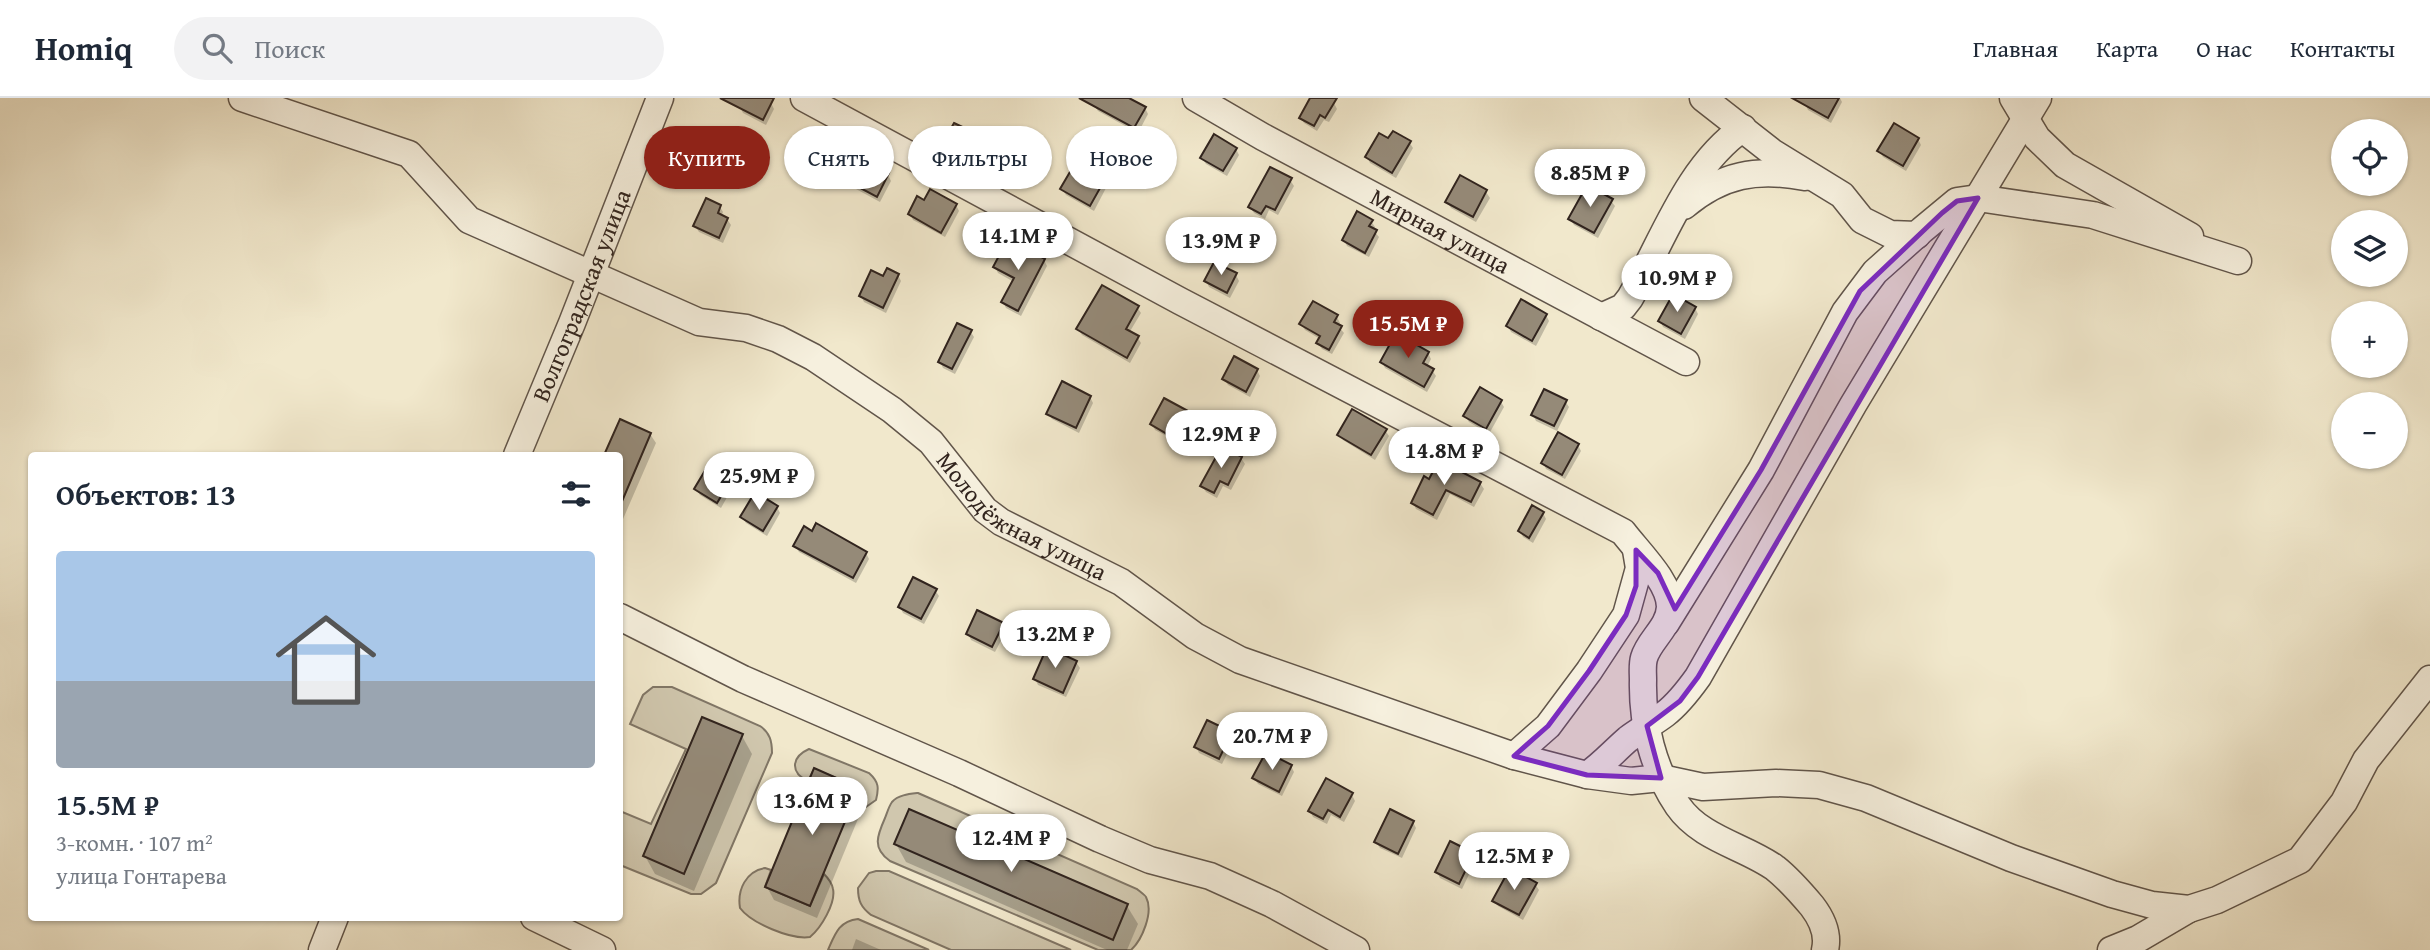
<!DOCTYPE html>
<html lang="ru">
<meta charset="utf-8">
<style>
body{margin:0;font-family:"Gentium Book Plus",serif;background:#f2f2f3;color:#1f2937;height:100vh;display:flex;flex-direction:column;font-size:26px;white-space:nowrap}
*{box-sizing:border-box;margin:0}
p{font-size:23px;color:#747a83}
.icon{flex:none;width:38px;height:38px;fill:none;stroke:currentColor;stroke-width:2;stroke-linecap:round;stroke-linejoin:round}
.map{position:relative;flex:1;overflow:hidden}
.sheet{position:absolute;left:28px;top:354px;width:595px;height:469px;display:flex;flex-direction:column;background:#fff;border-radius:7px;box-shadow:0 2px 5px #0004}
.sheet>*{flex:none}
.hud{position:absolute;left:644px;top:28px;width:665px;height:63px;display:flex;gap:14px}
.tools{position:absolute;left:2331px;top:21px;display:grid;gap:14px}
.tools a{display:grid;place-items:center;width:77px;height:77px;border-radius:50%;background:#fff;box-shadow:0 2px 5px #0004;font-size:35px}
.price{position:absolute;translate:-50% -60px;padding:0 16px;border-radius:24px;background:#fff;color:#222;font-size:23px;line-height:46px;filter:drop-shadow(0 2px 4px #0008)}
.price::after{content:'';position:absolute;left:50%;top:42px;width:21px;height:16px;margin-left:-10px;background:inherit;clip-path:polygon(0 0,100% 0,50% 100%)}
.price.selected{background:#8f2418;color:#fff}
ul{padding:0;list-style:none}
li{display:grid;align-content:center;gap:14px;height:371px;padding:0 28px}
li+li{border-top:2px solid #e0e1e3}
li span{display:grid;place-items:center;height:217px;border-radius:7px;color:#555}
li>.icon{margin-inline-start:auto}
span .icon{width:126px;height:126px;fill:#fffc;stroke-width:1}
li b{font-size:30px}
h2{display:flex;justify-content:space-between;align-items:center;height:84px;padding:0 28px;font-size:30px}
.chip{padding:0 24px;border-radius:32px;background:#fff;box-shadow:0 2px 5px #0004;font-size:24px;line-height:63px}
.chip.selected{background:#8f2418;color:#fff}
header{display:flex;align-items:center;gap:42px;box-sizing:border-box;height:98px;padding:0 35px;background:#fff;border-bottom:2px solid #e0e1e3}
header strong{font-size:33px}
nav{display:flex;gap:38px;margin-inline-start:auto;font-size:24px}
.search{width:490px;height:63px;background:#f2f2f3;display:flex;align-items:center;gap:18px;box-sizing:border-box;padding:0 24px;border-radius:38px;color:#747a83;font-size:26px}
.map>svg:first-child{display:block}
</style>
<header>
<strong>Homiq</strong>
<div class="search"><svg class="icon" aria-label="search" viewBox="0 0 24 24"><circle cx="10" cy="10" r="6"/><path d="M15 15l6 6"/></svg>Поиск</div>
<nav><a>Главная</a><a>Карта</a><a>О нас</a><a>Контакты</a></nav>
</header>
<div class="map">
<svg width="2430" height="852" viewBox="0 0 2430 852">
<rect width="100%" height="100%" fill="#f1e8cc"/>
<filter id="stains"><feTurbulence type="fractalNoise" baseFrequency=".00286" numOctaves="4"/><feColorMatrix values="0 0 0 0 .2 0 0 0 0 .09 0 0 0 0 .02 0 0 0 .5 -.17"/></filter>
<radialGradient id="worn" r=".72"><stop offset=".6" stop-color="#630" stop-opacity="0"/><stop offset="1" stop-color="#630" stop-opacity=".3"/></radialGradient>
<g fill="#d0c7ae" stroke="#807666" stroke-width="2">
<path d="M653,589H672L760,628C770,635 772,643 772,655L716,785L701,796H691L620,767V713L651,726L686,651L630,626L643,597Z"/>
<path d="M809,651L869,675C879,684 879,690 876,702L866,709L853,706L859,689L814,671L808,683C790,675 791,659 809,651Z"/>
<path d="M918,695L1137,791C1138,792 1146,798 1146,799C1154,814 1142,842 1131,852H1098L890,763C872,750 877,738 885,720C887,715 889,708 892,704C898,697 909,696 918,695Z"/>
<path d="M765,770L771,772L765,789L810,808L824,776C828,780 832,785 833,791C836,805 821,830 810,839C791,842 751,825 740,810C737,792 746,773 765,770Z"/>
<path d="M876,773H889L1071,852H951L871,817C861,809 858,803 858,790L869,775Z"/>
<path d="M858,821L929,852H828C835,836 839,823 858,821Z"/>
</g>
<g fill="#0003">
<polygon points="745,0 762,0 771,5 774,11 766,27 743,15 740,9"/>
<polygon points="1098,0 1126,0 1145,10 1148,16 1138,35 1098,13 1094,7"/>
<polygon points="1312,0 1326,0 1334,5 1337,11 1329,24 1324,22 1317,33 1304,25 1301,20"/>
<polygon points="1808,0 1840,0 1842,4 1831,25 1808,12 1805,6"/>
<polygon points="969,35 973,40 966,53 952,45 948,39"/>
<polygon points="1918,41 1921,47 1906,73 1883,59 1879,53"/>
<polygon points="1409,44 1413,50 1396,80 1370,65 1367,59"/>
<polygon points="1236,51 1239,57 1227,78 1206,66 1202,60"/>
<polygon points="888,77 891,83 880,104 856,91 853,85"/>
<polygon points="1290,82 1294,88 1278,117 1269,112 1265,121 1254,115 1250,109"/>
<polygon points="1102,85 1106,90 1094,113 1066,97 1062,91"/>
<polygon points="1486,94 1490,100 1476,124 1451,110 1447,104"/>
<polygon points="1611,103 1615,108 1598,140 1574,127 1570,121"/>
<polygon points="925,104 956,107 959,113 945,139 913,122 910,116"/>
<polygon points="720,109 723,114 721,119 727,121 731,127 723,145 699,134 695,128"/>
<polygon points="1371,123 1375,129 1373,132 1379,139 1369,159 1347,148 1344,142"/>
<polygon points="1044,162 1047,168 1021,218 1006,210 1003,204 1014,184 998,175 995,169"/>
<polygon points="898,177 901,183 886,215 864,204 861,198"/>
<polygon points="1236,177 1239,183 1230,200 1209,189 1206,183"/>
<polygon points="1137,209 1141,215 1129,235 1138,240 1141,245 1130,265 1082,237 1078,231"/>
<polygon points="1695,210 1698,216 1685,241 1663,229 1660,223"/>
<polygon points="1546,217 1549,223 1536,248 1511,234 1508,228"/>
<polygon points="1337,219 1340,225 1338,228 1344,235 1332,256 1322,251 1318,245 1320,241 1305,232 1301,226"/>
<polygon points="970,233 974,239 955,276 943,270 940,264"/>
<polygon points="1428,255 1431,261 1427,269 1432,272 1436,278 1427,294 1385,270 1382,264"/>
<polygon points="1257,272 1260,278 1250,299 1228,287 1224,281"/>
<polygon points="1090,299 1093,305 1079,335 1052,321 1048,315"/>
<polygon points="1565,303 1569,309 1557,333 1536,323 1533,317"/>
<polygon points="1501,304 1504,309 1489,336 1469,324 1465,318"/>
<polygon points="1187,315 1191,321 1178,344 1155,332 1152,326"/>
<polygon points="1385,332 1389,338 1375,362 1343,342 1339,337"/>
<polygon points="650,336 656,345 620,428 620,357 606,357"/>
<polygon points="1578,347 1581,353 1565,381 1546,371 1543,365"/>
<polygon points="1241,360 1245,366 1231,392 1223,388 1217,400 1206,394 1202,388"/>
<polygon points="731,381 734,387 721,410 700,397 696,391"/>
<polygon points="1430,383 1480,385 1484,391 1474,409 1450,396 1437,422 1416,411 1413,405"/>
<polygon points="777,409 780,415 767,438 746,425 742,419"/>
<polygon points="1543,415 1546,421 1533,445 1523,439 1520,433"/>
<polygon points="795,448 866,455 869,461 856,485 799,454"/>
<polygon points="935,492 939,498 924,526 903,515 900,509"/>
<polygon points="1002,527 1006,533 995,554 971,542 968,536"/>
<polygon points="1076,564 1080,570 1066,599 1038,587 1035,581"/>
<polygon points="1231,636 1234,642 1222,666 1199,655 1196,649"/>
<polygon points="742,638 752,656 694,793 655,776 645,758"/>
<polygon points="1291,668 1294,674 1282,698 1258,686 1254,680"/>
<polygon points="858,691 865,704 817,820 774,802 767,789"/>
<polygon points="1352,697 1355,703 1344,724 1331,717 1327,726 1313,719 1310,713"/>
<polygon points="910,713 1127,808 1138,826 1127,852 1107,852 906,764 896,746"/>
<polygon points="1413,724 1416,730 1402,760 1380,750 1376,744"/>
<polygon points="1473,757 1476,762 1462,791 1440,780 1437,774"/>
<polygon points="1535,786 1539,792 1523,822 1498,808 1494,803"/>
<polygon points="856,841 881,852 852,852"/>
</g>
<g fill="#958a78" stroke="#31241e" stroke-width="2">
<polygon points="720,0 774,0 763,22"/>
<polygon points="1079,0 1129,0 1146,9 1134,30"/>
<polygon points="1310,0 1337,0 1325,20 1320,17 1314,28 1299,20"/>
<polygon points="1792,0 1839,0 1828,20"/>
<polygon points="954,25 971,33 963,48 946,39"/>
<polygon points="1894,25 1919,40 1903,68 1877,53"/>
<polygon points="1393,33 1411,43 1392,75 1365,59 1379,35 1388,40"/>
<polygon points="1214,36 1237,50 1223,73 1200,60"/>
<polygon points="863,62 889,75 877,99 851,85"/>
<polygon points="1074,67 1104,83 1090,108 1060,91"/>
<polygon points="1270,69 1292,80 1275,112 1266,108 1261,116 1248,109"/>
<polygon points="1460,77 1487,92 1473,119 1445,104"/>
<polygon points="1587,87 1613,101 1594,135 1568,121"/>
<polygon points="930,91 957,106 941,135 908,116 917,98 924,102"/>
<polygon points="706,100 721,107 718,115 728,120 719,140 693,128"/>
<polygon points="1357,113 1373,122 1369,128 1377,132 1365,155 1342,142"/>
<polygon points="1008,141 1045,161 1018,213 1001,204 1014,180 993,169"/>
<polygon points="1214,164 1237,175 1227,195 1204,183"/>
<polygon points="887,170 899,176 883,210 859,198 871,172 883,178"/>
<polygon points="1102,187 1139,208 1126,231 1139,238 1127,260 1076,231"/>
<polygon points="1673,196 1696,209 1681,236 1658,223"/>
<polygon points="1521,201 1547,216 1532,243 1506,228"/>
<polygon points="1313,203 1338,217 1334,224 1342,228 1329,252 1316,245 1320,238 1299,226"/>
<polygon points="957,225 972,232 952,271 938,264"/>
<polygon points="1396,235 1429,254 1423,265 1434,271 1424,289 1380,264"/>
<polygon points="1234,258 1258,271 1246,294 1222,281"/>
<polygon points="1062,283 1091,298 1076,330 1046,316"/>
<polygon points="1480,289 1502,302 1486,331 1463,318"/>
<polygon points="1544,291 1567,302 1554,328 1531,317"/>
<polygon points="1164,300 1188,313 1174,340 1150,326"/>
<polygon points="1352,311 1387,331 1371,357 1337,337"/>
<polygon points="620,321 651,335 620,408 620,357 604,357"/>
<polygon points="1558,334 1579,346 1562,377 1541,365"/>
<polygon points="1222,348 1242,359 1228,387 1220,383 1214,395 1200,388"/>
<polygon points="1439,362 1481,384 1471,404 1446,392 1433,417 1411,405 1424,378 1429,381"/>
<polygon points="709,366 732,380 717,405 694,391"/>
<polygon points="755,394 778,408 763,433 740,419"/>
<polygon points="1532,407 1544,414 1529,440 1518,433"/>
<polygon points="816,425 867,454 853,480 793,448 804,428 812,433"/>
<polygon points="913,479 937,491 921,521 898,509"/>
<polygon points="977,512 1004,525 992,549 966,536"/>
<polygon points="1047,549 1077,563 1063,595 1033,581"/>
<polygon points="702,619 743,636 684,776 643,758"/>
<polygon points="1207,622 1232,634 1219,661 1194,649"/>
<polygon points="1266,654 1292,667 1279,694 1252,680"/>
<polygon points="814,670 859,690 810,808 765,789"/>
<polygon points="1326,680 1353,695 1340,719 1328,712 1323,721 1308,713"/>
<polygon points="909,711 1128,806 1113,842 894,746"/>
<polygon points="1390,711 1414,723 1398,756 1374,744"/>
<polygon points="1450,743 1474,755 1459,786 1435,774"/>
<polygon points="1510,770 1537,785 1519,817 1492,803"/>
</g>
<g fill="none" stroke-linecap="round" stroke-linejoin="round">
<defs>
<g id="minor">
<path id="s1" d="M242,0L409,56L469,122L699,224L746,230L778,241L813,259L892,312L931,344L985,412L1001,424L1121,484L1195,538L1240,562L1514,658L1587,677L1631,683L1661,680L1703,689L1776,685L1819,687L1866,700L2011,760L2112,796L2152,807L2189,811L2217,802L2300,762L2344,704L2366,662L2430,581"/>
<path d="M804,0L1180,203L1623,434C1638,454 1670,484 1670,509C1669,530 1649,542 1644,560C1642,567 1643,575 1643,582C1642,626 1653,671 1678,708C1701,741 1744,748 1775,770C1789,781 1801,795 1812,808C1822,821 1829,835 1825,852"/>
<path id="s2" d="M1196,0L1263,39L1686,264"/>
<polyline points="1703,0 1772,54 1842,97 1862,122 1890,136 1917,137"/>
<polyline points="2013,0 2037,40 2065,67 2190,138"/>
<path d="M1684,108C1722,76 1757,70 1805,79"/>
<path d="M1601,219L1623,209L1630,200C1663,143 1687,69 1743,30"/>
<path id="s3" d="M517,357L572,225L660,0"/>
<polyline points="620,519 743,581 959,675 1100,741 1150,762 1210,778 1272,806 1356,852"/>
<polyline points="1666,525 1761,372 1845,214 1875,174 1922,132 1957,103 1978,100 2093,117 2238,163"/>
<polyline points="1514,658 1548,628 1589,573 1626,517 1639,470 1636,452"/>
<path d="M1587,677C1602,667 1614,653 1628,641C1640,632 1653,625 1665,616C1678,606 1688,593 1698,579L1853,307L2038,0"/>
<polyline points="534,819 602,852"/>
<polyline points="322,852 335,819"/>
<polyline points="2111,852 2138,841 2189,811"/>
</g>
</defs>
<use href="#minor" stroke="#61554a" stroke-width="29"/>
<use href="#minor" stroke="#f6f0de" stroke-width="26"/>
</g>
<path fill="#7b2cbf" fill-opacity="0.2" stroke="#7b2cbf" stroke-width="5" stroke-linejoin="round" d="M1978,100L1698,579L1680,603L1647,628L1661,680L1587,677L1514,658L1548,628L1589,573L1626,517L1636,488V452L1658,475L1675,511L1761,372L1860,193L1942,115L1957,103Z"/>
<g text-anchor="middle" stroke-width="5" stroke-linejoin="round" paint-order="stroke">
<g font-size="24" fill="#31241e" stroke="#f6f0de">
<text dy="8" stroke="none"><textPath href="#s2" startOffset="278">Мирная улица</textPath></text>
<text dy="8" stroke="none"><textPath href="#s3" startOffset="172">Волгоградская улица</textPath></text>
<text dy="8" stroke="none"><textPath href="#s1" startOffset="903">Молодёжная улица</textPath></text>
</g>
</g>
<rect width="100%" height="100%" filter="url(#stains)"/>
<rect width="100%" height="100%" fill="url(#worn)"/>
</svg>
<div class="tools">
<a><svg class="icon" aria-label="locate" viewBox="0 0 24 24"><circle cx="12" cy="12" r="6"/><path d="M12 2v4M12 18v4M2 12h4M18 12h4"/></svg></a>
<a><svg class="icon" aria-label="layers" viewBox="0 0 24 24"><path d="M12 4l9 5-9 5-9-5zM3 14l9 5 9-5"/></svg></a>
<a>+</a>
<a>−</a>
</div>
<b class="price" style="left:1590px;top:111px">8.85M ₽</b>
<b class="price" style="left:1018px;top:174px">14.1M ₽</b>
<b class="price" style="left:1221px;top:179px">13.9M ₽</b>
<b class="price" style="left:1677px;top:216px">10.9M ₽</b>
<b class="price selected" style="left:1408px;top:262px">15.5M ₽</b>
<b class="price" style="left:1221px;top:372px">12.9M ₽</b>
<b class="price" style="left:1444px;top:389px">14.8M ₽</b>
<b class="price" style="left:759px;top:414px">25.9M ₽</b>
<b class="price" style="left:1055px;top:572px">13.2M ₽</b>
<b class="price" style="left:1272px;top:674px">20.7M ₽</b>
<b class="price" style="left:812px;top:739px">13.6M ₽</b>
<b class="price" style="left:1011px;top:776px">12.4M ₽</b>
<b class="price" style="left:1514px;top:794px">12.5M ₽</b>
<div class="hud">
<a class="chip selected">Купить</a>
<a class="chip">Снять</a>
<a class="chip">Фильтры</a>
<a class="chip">Новое</a>
</div>
<section class="sheet">
<h2>Объектов: 13<svg class="icon" aria-label="filters" viewBox="0 0 24 24"><path d="M4 7h16M4 17h16"/><circle cx="9" cy="7" r="2"/><circle cx="15" cy="17" r="2"/></svg></h2>
<ul>
<li><span style="background:linear-gradient(#a9c7e8 60%,#9aa5b1 0)"><svg class="icon" aria-label="home" viewBox="0 0 24 24"><path d="M3 11l9-7 9 7M6 9v11h12V9"/></svg></span><div><b>15.5M ₽</b><p>3-комн. · 107 m²</p><p>улица Гонтарева</p></div></li>
</ul>
</section>
</div>
